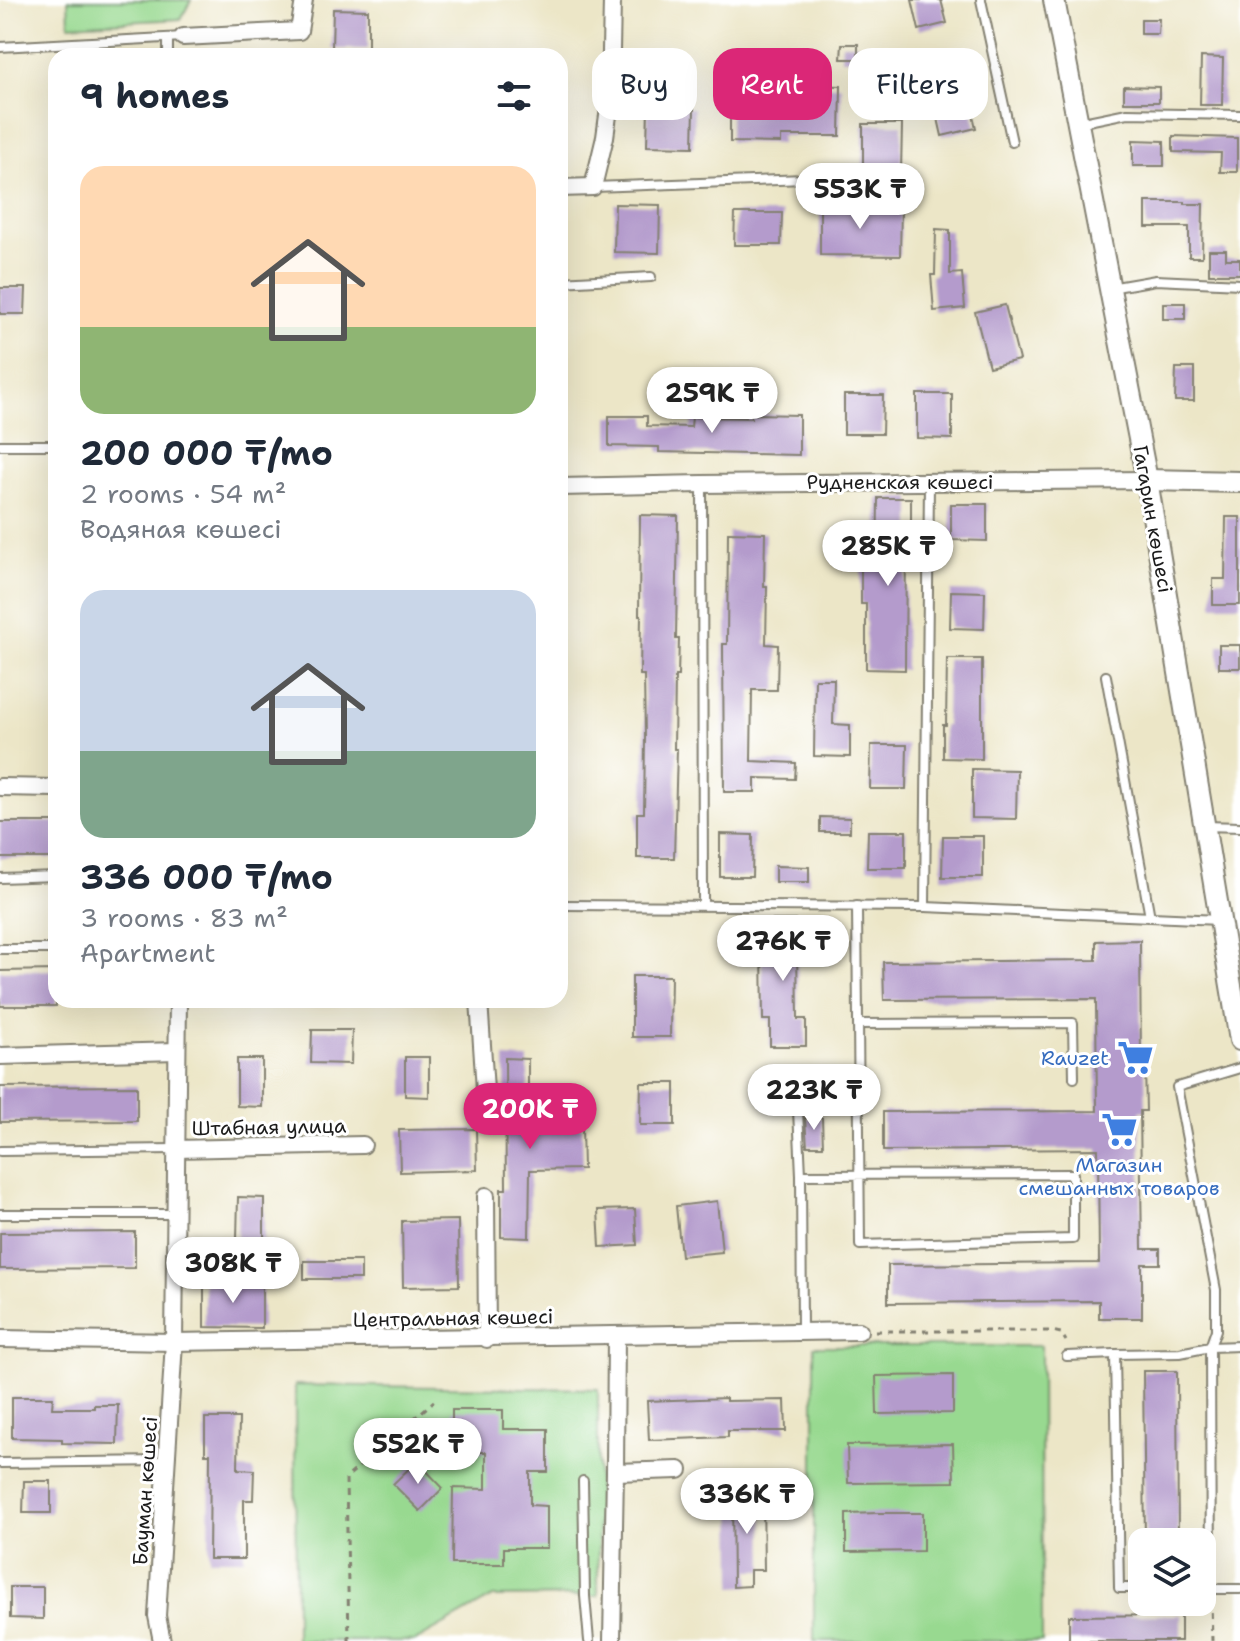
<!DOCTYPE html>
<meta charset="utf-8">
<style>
body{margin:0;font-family:"Shantell Sans",sans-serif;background:#f6f6f7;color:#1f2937;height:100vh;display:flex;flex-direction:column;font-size:30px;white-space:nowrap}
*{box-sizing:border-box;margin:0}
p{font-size:26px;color:#747a83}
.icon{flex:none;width:44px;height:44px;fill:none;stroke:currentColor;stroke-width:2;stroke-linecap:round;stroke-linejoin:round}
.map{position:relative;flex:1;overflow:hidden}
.sheet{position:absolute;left:48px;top:48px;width:520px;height:960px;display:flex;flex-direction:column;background:#fff;border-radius:24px;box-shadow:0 8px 32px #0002}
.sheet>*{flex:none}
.hud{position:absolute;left:592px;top:48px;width:528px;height:72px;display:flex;gap:16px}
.tools{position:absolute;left:1128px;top:1528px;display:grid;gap:16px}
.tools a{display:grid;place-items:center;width:88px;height:88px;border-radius:16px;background:#fff;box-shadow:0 8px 32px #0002;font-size:40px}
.price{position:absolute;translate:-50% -68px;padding:0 18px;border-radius:28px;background:#fff;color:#222;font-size:26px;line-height:52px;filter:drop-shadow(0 2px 4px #0008)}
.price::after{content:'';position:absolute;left:50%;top:48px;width:24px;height:18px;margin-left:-12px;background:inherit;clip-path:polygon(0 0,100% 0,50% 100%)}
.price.on{background:#db2777;color:#fff}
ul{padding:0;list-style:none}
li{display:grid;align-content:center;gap:16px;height:424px;padding:0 32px}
li span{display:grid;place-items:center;height:248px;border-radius:24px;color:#555}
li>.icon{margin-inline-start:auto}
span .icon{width:144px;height:144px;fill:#fffc;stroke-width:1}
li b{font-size:34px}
h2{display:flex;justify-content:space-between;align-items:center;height:96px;padding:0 32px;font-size:34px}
.chip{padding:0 28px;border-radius:24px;background:#fff;box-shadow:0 8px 32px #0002;font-size:28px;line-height:72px}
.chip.on{background:#db2777;color:#fff}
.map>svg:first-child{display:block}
</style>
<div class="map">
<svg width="1240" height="1641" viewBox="0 0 1240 1641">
<rect width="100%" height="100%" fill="#fff"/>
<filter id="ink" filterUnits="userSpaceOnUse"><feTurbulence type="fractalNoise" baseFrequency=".0125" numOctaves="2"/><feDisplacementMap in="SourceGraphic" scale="16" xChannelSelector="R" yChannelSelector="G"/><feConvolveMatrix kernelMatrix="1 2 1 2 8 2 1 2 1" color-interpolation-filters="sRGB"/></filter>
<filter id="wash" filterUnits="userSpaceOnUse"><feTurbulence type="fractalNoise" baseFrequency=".006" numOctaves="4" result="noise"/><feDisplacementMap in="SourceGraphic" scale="32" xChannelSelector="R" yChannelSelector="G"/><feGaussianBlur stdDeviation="1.8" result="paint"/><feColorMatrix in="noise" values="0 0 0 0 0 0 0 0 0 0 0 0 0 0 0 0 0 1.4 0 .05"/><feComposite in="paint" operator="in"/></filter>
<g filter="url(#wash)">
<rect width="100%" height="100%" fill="#ece6c7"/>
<g fill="#98d990" stroke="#5a7a56" stroke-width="2">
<polygon points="68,0 191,0 181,19 69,25"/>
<polygon points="814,1346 1041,1346 1042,1641 814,1641"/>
<polygon points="295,1385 598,1389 598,1596 493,1597 415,1641 296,1641"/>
</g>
<g id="blocks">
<g fill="#b49bcc">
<polygon points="912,0 941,0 947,23 919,30"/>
<polygon points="333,9 368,10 368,49 332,49"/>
<polygon points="1141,19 1159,19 1158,34 1141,34"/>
<polygon points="842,44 858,44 858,59 841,59"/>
<polygon points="1201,57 1223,58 1222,105 1200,105"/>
<polygon points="964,76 976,128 942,136 930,83"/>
<polygon points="805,85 841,86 840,136 781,136 781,143 730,142 730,107 805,107"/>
<polygon points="1124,86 1159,87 1159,102 1124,102"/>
<polygon points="648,107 694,108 693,147 647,146"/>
<polygon points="863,124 902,124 901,173 863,173"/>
<polygon points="1173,136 1237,138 1237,172 1220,172 1221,153 1173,152"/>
<polygon points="1133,140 1164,141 1164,166 1133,166"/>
<polygon points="1146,202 1185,202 1185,204 1203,204 1202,257 1189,257 1189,227 1146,227"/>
<polygon points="615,204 660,205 659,253 614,252"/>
<polygon points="820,207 901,208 900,256 820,255"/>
<polygon points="735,213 782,213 781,245 734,245"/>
<polygon points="936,229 950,230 950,274 962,273 965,308 934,311 931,275 935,275"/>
<polygon points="1209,250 1226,250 1226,259 1240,259 1240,274 1209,274"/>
<polygon points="0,288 26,288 25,314 0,314"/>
<rect x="1163" y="303" width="22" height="16"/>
<polygon points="1005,305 1019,360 989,367 975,312"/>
<polygon points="1176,368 1194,368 1194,401 1175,401"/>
<polygon points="917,394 952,394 952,439 917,438"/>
<polygon points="844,395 883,395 882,434 844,434"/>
<polygon points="751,414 799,415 799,455 659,452 659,447 609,446 609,416 647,416 647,426 691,427 692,417 751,418"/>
<polygon points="878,498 911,498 911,542 906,542 905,670 866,669 866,604 861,604 861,569 877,569"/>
<polygon points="951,504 987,504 987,541 951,540"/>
<polygon points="640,515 678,516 676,639 679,639 678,676 675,676 674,749 677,749 674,858 637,858 637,813 644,813 645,738 644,675 640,675 641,615 639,615"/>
<polygon points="1226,517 1240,517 1240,605 1213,605 1213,579 1225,579"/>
<polygon points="728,532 765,533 764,586 767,586 766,644 778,645 777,690 752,690 751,761 796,763 795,779 755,778 755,792 724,792 723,644 727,644"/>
<polygon points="951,591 985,592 984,629 950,628"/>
<rect x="1219" y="645" width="21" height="23"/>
<polygon points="947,659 982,659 982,759 943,758 943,725 946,725"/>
<polygon points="815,679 834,679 833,724 850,725 850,757 814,756"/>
<polygon points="871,745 907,745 906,789 870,789"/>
<polygon points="972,769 1017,770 1016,819 972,818"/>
<polygon points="820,817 850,818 850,832 820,832"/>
<rect x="0" y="822" width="56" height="36"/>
<polygon points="868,831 906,831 906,868 867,868"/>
<polygon points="720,834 753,835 752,877 720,877"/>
<polygon points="943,836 983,836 983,877 942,877"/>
<polygon points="775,866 809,867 809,882 775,882"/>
<polygon points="768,920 804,920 804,948 797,948 798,1019 806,1019 806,1046 770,1046 770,1020 763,1020 762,948 769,948"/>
<polygon points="1140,940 1141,1065 1145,1065 1146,1111 1140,1111 1142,1249 1160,1249 1160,1264 1142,1264 1142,1318 1099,1318 1099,1301 888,1303 888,1265 1099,1263 1098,1149 883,1151 883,1112 1097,1111 1096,999 884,1000 883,962 1096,960 1096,941"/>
<polygon points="56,970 56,1006 0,1006 0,971"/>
<polygon points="632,976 671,976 670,1037 632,1037"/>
<polygon points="312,1030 352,1030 351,1064 311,1063"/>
<polygon points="405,1057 429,1057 429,1097 405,1096"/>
<polygon points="505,1058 528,1059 528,1128 582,1127 583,1169 530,1170 529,1238 501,1237 501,1189 506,1189"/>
<polygon points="237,1059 262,1059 262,1107 237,1106"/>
<polygon points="641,1083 675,1083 675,1125 640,1125"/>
<polygon points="137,1086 137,1121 0,1122 0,1087"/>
<polygon points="805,1118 822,1118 823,1146 807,1146"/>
<polygon points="476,1129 477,1170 400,1172 399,1130"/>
<polygon points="238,1197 264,1198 264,1240 237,1239"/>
<polygon points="717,1201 722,1252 681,1256 676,1206"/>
<polygon points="635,1209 637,1245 600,1247 598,1210"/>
<polygon points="458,1220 459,1286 403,1287 402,1221"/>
<polygon points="135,1232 135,1268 0,1269 0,1233"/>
<rect x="304" y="1261" width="57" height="18"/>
<polygon points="204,1282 262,1283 262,1328 204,1327"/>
<polygon points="1143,1371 1177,1371 1178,1542 1145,1542"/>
<polygon points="953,1375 953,1413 877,1414 876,1376"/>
<polygon points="12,1397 53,1397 52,1408 94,1408 94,1405 118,1405 117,1444 62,1443 62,1439 12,1438"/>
<polygon points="726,1398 726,1401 785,1400 786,1431 728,1431 728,1437 649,1440 647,1401"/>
<polygon points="452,1410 503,1410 503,1429 548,1429 548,1472 530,1472 530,1505 547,1506 547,1548 504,1548 504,1564 452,1564 453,1488 486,1489 486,1452 452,1452"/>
<polygon points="205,1418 239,1418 238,1469 254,1470 253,1500 244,1500 244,1559 209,1559 210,1454 205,1454"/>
<polygon points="953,1444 954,1482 848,1483 847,1445"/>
<polygon points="417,1461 443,1488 420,1511 393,1484"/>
<polygon points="24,1481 51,1481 51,1513 23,1513"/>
<polygon points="732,1493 763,1493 764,1570 750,1570 750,1586 733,1587"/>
<polygon points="879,1513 923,1513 923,1551 846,1552 846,1514"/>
<polygon points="10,1587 43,1587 43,1619 10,1618"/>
<polygon points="1181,1615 1181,1641 1069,1641 1069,1616"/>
</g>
</g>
</g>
<g filter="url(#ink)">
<use href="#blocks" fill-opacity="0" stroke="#848172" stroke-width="2"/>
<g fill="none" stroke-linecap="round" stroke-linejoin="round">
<defs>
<g id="service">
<polyline points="981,0 1012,142"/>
<polyline points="168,39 168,56"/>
<polyline points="0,47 183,37"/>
<polyline points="1078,123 1127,113 1240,115"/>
<polyline points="594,187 830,178"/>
<polyline points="560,282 651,277"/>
<polyline points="1110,288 1156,280 1240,284"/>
<polyline points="0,445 56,445"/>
<polyline points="702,484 703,905"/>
<polyline points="1106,676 1150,917"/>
<polyline points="1205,826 1240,827"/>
<polyline points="0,878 56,876"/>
<polyline points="560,905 925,907 1219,920"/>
<polyline points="925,907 929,483"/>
<polyline points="0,949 56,949"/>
<polyline points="858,1024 1073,1023 1074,1078"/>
<polyline points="0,1151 176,1149"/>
<polyline points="801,1175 797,1088 858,1088"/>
<polyline points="0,1214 175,1214"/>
<polyline points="802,1332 801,1175 1073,1174 1073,1239 860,1245 857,906"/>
<polyline points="1067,1356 1115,1354"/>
<polyline points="0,1463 166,1461"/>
<polyline points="583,1481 585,1596 589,1641"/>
<polyline points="1142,1588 1119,1588 1115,1354 1180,1353 1210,1347 1240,1346"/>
<polyline points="1202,1589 1240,1589"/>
<polyline points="1211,1589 1210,1347 1216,1330 1216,1290 1177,1087 1240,1068"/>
</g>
<g id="minor">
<polyline points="183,37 299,31 304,0"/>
<polyline points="560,188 593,187 605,137 610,101 612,0"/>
<polyline points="560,487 702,484 1147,480"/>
<polyline points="0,787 56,788"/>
<polyline points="479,1000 486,1105"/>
<polyline points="0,1056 177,1051"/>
<polyline points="176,1149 363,1145"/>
<polyline points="486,1196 487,1339"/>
<polyline points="616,1335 615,1472 679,1470"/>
<polyline points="0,1339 174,1342 859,1331"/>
<polyline points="162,1641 157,1616 174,1342 178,1000"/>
<polyline points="612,1641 615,1472"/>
</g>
<g id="tertiary">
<polyline points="1054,0 1147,480 1240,1040"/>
<polyline points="1147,480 1240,482"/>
</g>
</defs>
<use href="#service" stroke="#848172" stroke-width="12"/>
<use href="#minor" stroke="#848172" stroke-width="20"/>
<use href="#tertiary" stroke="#848172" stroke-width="24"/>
<g stroke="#848172" stroke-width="3" stroke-dasharray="6 6" stroke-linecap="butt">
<polyline points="875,1331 1052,1331 1061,1333 1066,1341"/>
<polyline points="1211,1600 1212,1641"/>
<polyline points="349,1641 346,1478 434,1401"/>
</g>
<use href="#service" stroke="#fff" stroke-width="8"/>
<use href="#minor" stroke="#fff" stroke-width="16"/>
<use href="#tertiary" stroke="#fff" stroke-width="20"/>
</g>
</g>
<defs>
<symbol id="supermarket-bare" viewBox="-9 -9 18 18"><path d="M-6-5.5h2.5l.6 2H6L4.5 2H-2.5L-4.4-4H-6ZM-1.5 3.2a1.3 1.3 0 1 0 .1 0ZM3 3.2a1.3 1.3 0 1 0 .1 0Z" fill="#3f7fe0" stroke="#fff" stroke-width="2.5" paint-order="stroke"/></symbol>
</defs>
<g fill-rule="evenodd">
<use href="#supermarket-bare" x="1110" y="1032" width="51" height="51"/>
<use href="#supermarket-bare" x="1094" y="1104" width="51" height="51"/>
</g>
<g text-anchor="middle" stroke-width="6" stroke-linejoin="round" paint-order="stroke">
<g font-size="20" fill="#1c1c1c" stroke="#fff">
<text x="900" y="489">Рудненская көшесі</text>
<text transform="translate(1153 519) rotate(80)" y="7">Гагарин көшесі</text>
<text transform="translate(269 1127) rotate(-1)" y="7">Штабная улица</text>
<text transform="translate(453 1318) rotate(-1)" y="7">Центральная көшесі</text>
<text transform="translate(145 1491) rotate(-86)" y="7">Бауман көшесі</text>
</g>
<g font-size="20" fill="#366cbe" stroke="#fff" text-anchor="end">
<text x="1109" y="1065">Rauzet</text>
<text x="1119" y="1172" text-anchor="middle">Магазин<tspan x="1119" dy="23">смешанных товаров</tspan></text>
</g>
</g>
</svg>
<div class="tools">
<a><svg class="icon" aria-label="layers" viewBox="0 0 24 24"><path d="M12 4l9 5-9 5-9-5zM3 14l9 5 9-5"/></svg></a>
</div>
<b class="price" style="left:860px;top:231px">553K ₸</b>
<b class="price" style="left:712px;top:435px">259K ₸</b>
<b class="price" style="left:888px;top:588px">285K ₸</b>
<b class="price" style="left:783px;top:983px">276K ₸</b>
<b class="price" style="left:814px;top:1132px">223K ₸</b>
<b class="price on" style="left:530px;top:1151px">200K ₸</b>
<b class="price" style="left:233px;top:1305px">308K ₸</b>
<b class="price" style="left:418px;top:1486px">552K ₸</b>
<b class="price" style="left:747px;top:1536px">336K ₸</b>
<div class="hud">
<a class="chip">Buy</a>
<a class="chip on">Rent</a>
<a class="chip">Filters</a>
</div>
<section class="sheet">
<h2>9 homes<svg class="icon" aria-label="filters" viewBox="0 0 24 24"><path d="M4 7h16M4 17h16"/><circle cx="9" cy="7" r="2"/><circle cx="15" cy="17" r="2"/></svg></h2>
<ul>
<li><span style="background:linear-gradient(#ffd9b3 65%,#8fb573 0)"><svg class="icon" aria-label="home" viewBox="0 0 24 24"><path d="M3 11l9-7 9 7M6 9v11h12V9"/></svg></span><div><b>200 000 ₸/mo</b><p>2 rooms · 54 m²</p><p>Водяная көшесі</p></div></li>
<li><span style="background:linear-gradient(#c9d6e8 65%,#7fa58c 0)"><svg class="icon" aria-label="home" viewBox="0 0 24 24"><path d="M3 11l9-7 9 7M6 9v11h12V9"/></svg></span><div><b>336 000 ₸/mo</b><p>3 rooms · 83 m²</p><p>Apartment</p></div></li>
</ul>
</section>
</div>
